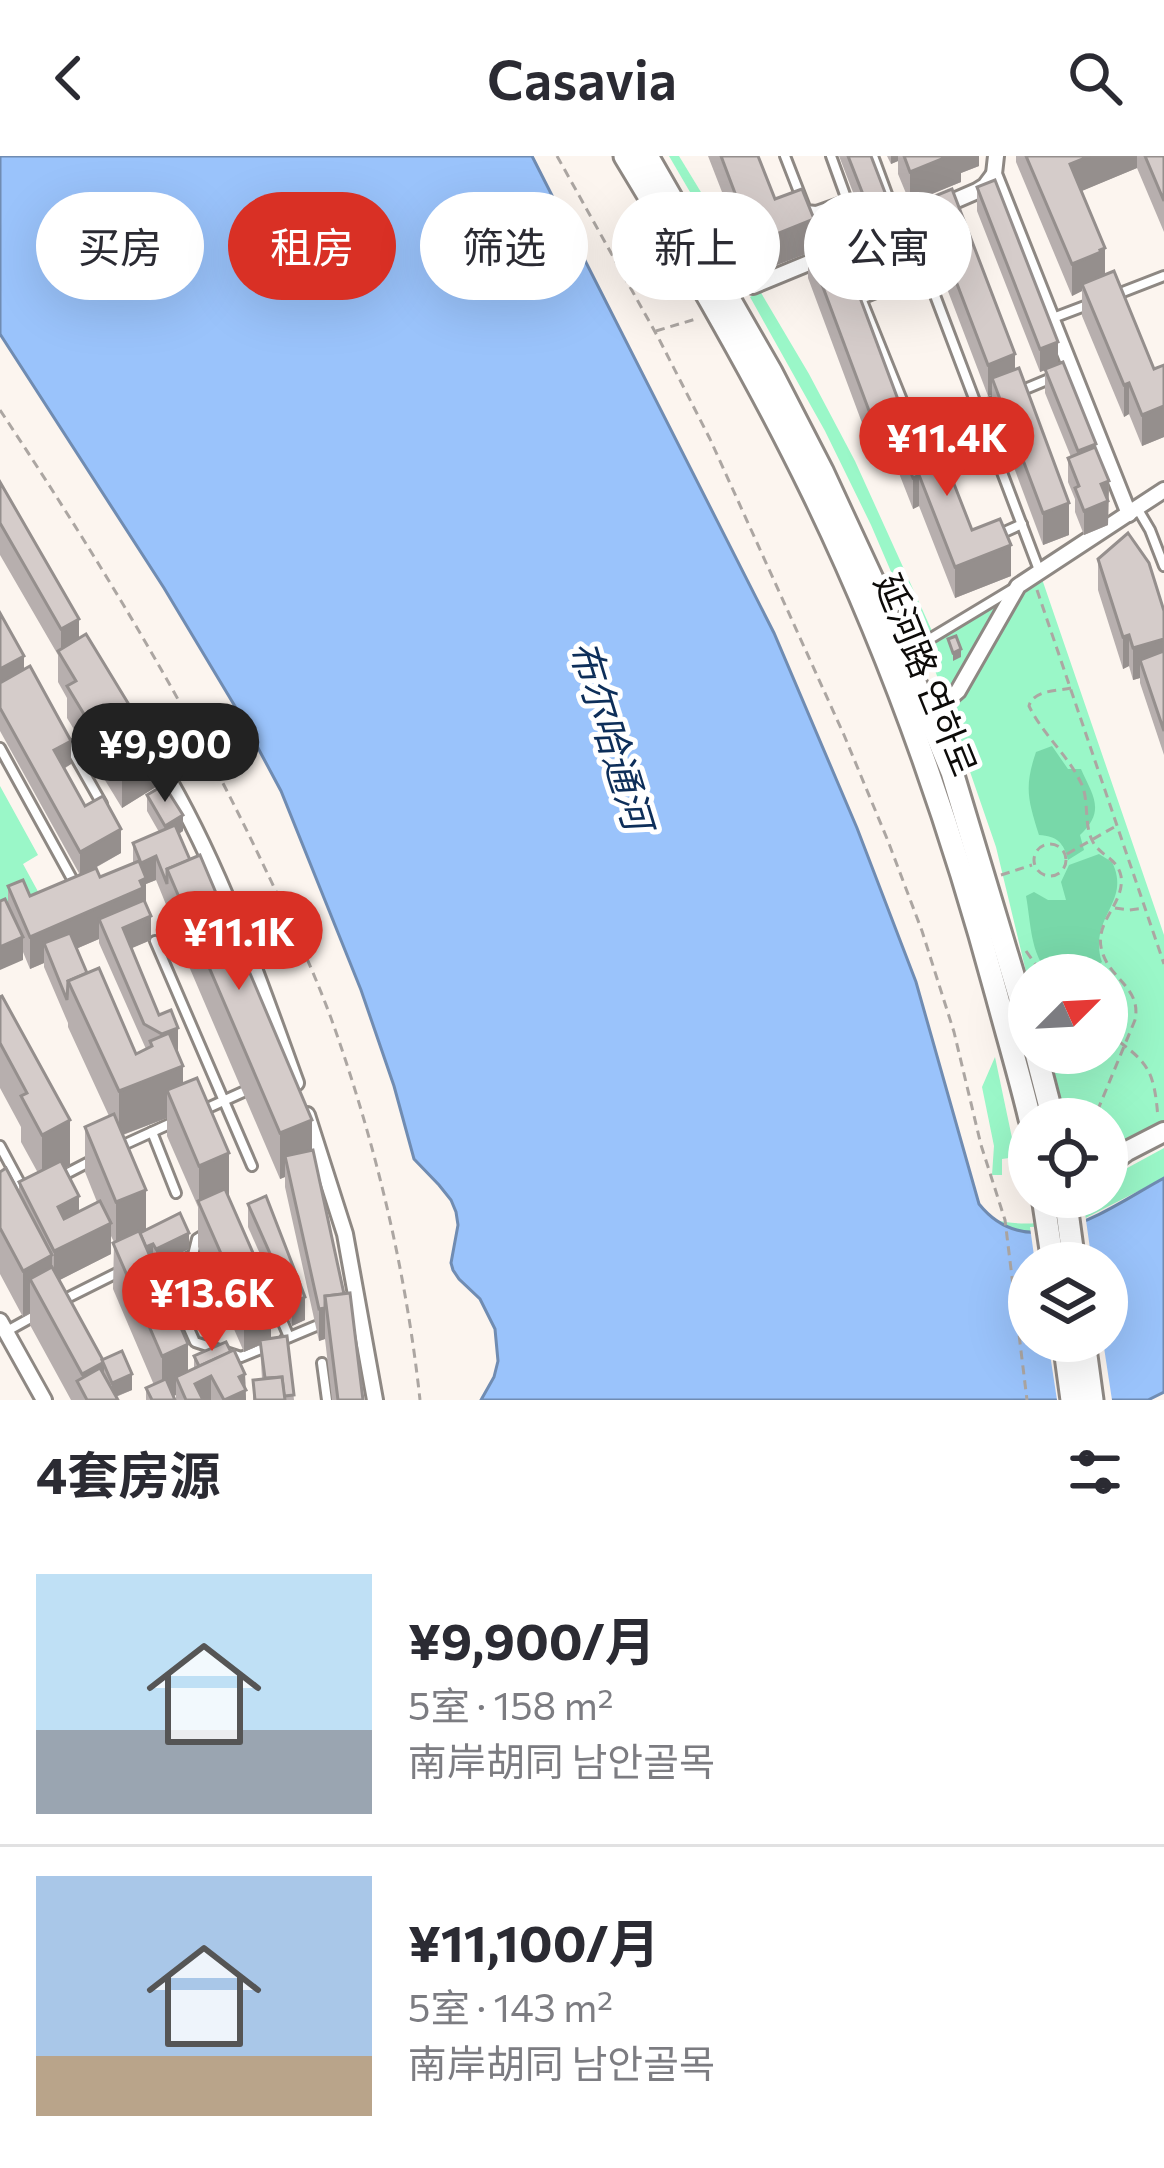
<!DOCTYPE html>
<html lang="zh">
<meta charset="utf-8">
<style>
body{margin:0;font-family:Commissioner,"Noto Sans SC","Noto Sans KR",sans-serif;background:#f7f7f7;color:#2b2b33;height:100vh;display:flex;flex-direction:column;font-size:45px;white-space:nowrap}
*{box-sizing:border-box;margin:0}
p{font-size:39px;color:#7c7c81}
.icon{flex:none;width:66px;height:66px;fill:none;stroke:currentColor;stroke-width:2;stroke-linecap:round;stroke-linejoin:round}
.map{position:relative;height:1244px;overflow:hidden}
.details{display:flex;flex-direction:column;background:#fff;flex:1}
.details>*{flex:none}
.guide{position:absolute;left:36px;top:36px;width:1092px;height:108px;display:flex;gap:24px}
.needle{width:78px;rotate:66deg}
.controls{position:absolute;left:1008px;top:798px;display:grid;gap:24px}
.controls a{display:grid;place-items:center;width:120px;height:120px;border-radius:50%;background:#fff;box-shadow:0 12px 48px #0002;font-size:60px}
.price{position:absolute;translate:-50% -102px;padding:0 27px;border-radius:42px;background:#d93025;color:#fff;font-size:39px;line-height:78px;filter:drop-shadow(0 3px 6px #0008)}
.price::after{content:'';position:absolute;left:50%;top:72px;width:36px;height:27px;margin-left:-18px;background:inherit;clip-path:polygon(0 0,100% 0,50% 100%)}
.price.active{background:#222;color:#fff}
ul{padding:0;list-style:none}
li{display:flex;align-items:center;gap:36px;height:300px;padding:0 36px}
li+li{border-top:3px solid #e1e1e2}
li span{display:grid;place-items:center;flex:none;width:336px;height:240px;border-radius:0px;color:#555}
li>.icon{margin-inline-start:auto}
span .icon{width:144px;height:144px;fill:#fffc;stroke-width:1}
li b{font-size:51px}
h2{display:flex;justify-content:space-between;align-items:center;height:144px;padding:0 36px;font-size:51px}
.tag{padding:0 42px;border-radius:54px;background:#fff;box-shadow:0 12px 48px #0002;font-size:42px;line-height:108px}
.tag.active{background:#d93025;color:#fff}
header{display:flex;justify-content:space-between;align-items:center;height:156px;padding:0 36px;background:#fff;font-size:54px;font-weight:600}
.map>svg:first-child{display:block}
</style>
<header><svg class="icon" aria-label="back" viewBox="0 0 24 24"><path d="M15 5l-7 7 7 7"/></svg>Casavia<svg class="icon" aria-label="search" viewBox="0 0 24 24"><circle cx="10" cy="10" r="6"/><path d="M15 15l6 6"/></svg></header>
<div class="map">
<svg width="1164" height="1244" viewBox="0 0 1164 1244">
<rect width="100%" height="100%" fill="#fcf5ef"/>
<g fill="#9af7c8">
<polygon points="669,0 679,0 752,120 743,127"/>
<polygon points="760,135 809,218 855,305 932,475 919,481 871,369 825,275 750,141"/>
<polygon points="1042,423 1164,779 1164,966 1133,983 1107,988 1107,963 1067,963 1048,897 1107,897 1107,819 1029,819 1029,828 996,691 927,491"/>
<polygon points="0,630 38,699 23,708 41,741 0,760"/>
<polygon points="995,901 1016,1001 1002,1003 1002,1019 992,1019 994,990 982,931"/>
<path d="M1164,992V1022L1060,1075L1022,1077L994,1064C1023,1070 1067,1072 1082,1041H1107V1023Z"/>
</g>
<g fill="#78d8a9">
<path d="M1052,590L1068,613H1081C1093,640 1106,655 1080,679L1084,694L1068,704C1064,687 1057,680 1039,679C1028,644 1024,631 1036,596Z"/>
<path d="M1099,698L1112,706C1132,747 1088,760 1102,806L1086,818L1076,807L1050,819C1030,798 1031,767 1026,740L1034,736L1048,744H1066L1061,726L1069,709Z"/>
</g>
<path fill="#9ac3fb" stroke="#708cb2" stroke-width="3" fill-rule="evenodd" d="M0,0H532L774,477L857,672L916,826L979,1048C1031,1113 1110,1051 1164,1022V1236L1148,1244H481L494,1221L498,1205L495,1173L480,1143L459,1123L453,1114L451,1107L458,1069L456,1056L451,1044L439,1029L414,1003L394,930L361,834L281,635L242,562L164,432L0,178ZM1029,1107H1107V1185H1029Z"/>
<g fill="#fcf5ef">
<polygon points="1085,1057 1092,1107 1035,1107 1030,1071 1058,1070"/>
<polygon points="1048,1185 1103,1185 1112,1244 1057,1244"/>
</g>
<g fill="none" stroke-linecap="round" stroke-linejoin="round">
<defs>
<g id="service">
<polyline points="785,0 806,54 816,55 847,44"/>
<polyline points="831,0 861,83"/>
<polyline points="873,0 898,68"/>
<polyline points="914,84 1039,414"/>
<polyline points="848,110 908,259 934,287 945,310"/>
<polyline points="1115,139 1164,120"/>
<polyline points="861,143 926,117"/>
<polyline points="1053,162 1090,148"/>
<polyline points="1018,236 1054,221"/>
<polyline points="921,276 998,244"/>
<polyline points="1137,352 1150,374 1164,410"/>
<polyline points="1000,378 1022,368"/>
<polyline points="933,481 1011,434"/>
<polyline points="68,588 102,648"/>
<polyline points="0,592 71,721"/>
<polyline points="155,785 252,1010"/>
<polyline points="201,955 243,936"/>
<polyline points="152,976 176,1037"/>
<polyline points="0,990 22,1031"/>
<polyline points="119,991 176,965"/>
<polyline points="60,1021 89,1006"/>
<polyline points="147,1114 163,1114 193,1099 197,1083 205,1078"/>
<polyline points="163,1114 195,1186 241,1201 266,1191"/>
<polyline points="269,1134 289,1181"/>
<polyline points="59,1146 121,1115"/>
<polyline points="7,1175 36,1159"/>
<polyline points="285,1183 316,1170"/>
<polyline points="322,1207 327,1244"/>
</g>
<g id="minor">
<polyline points="996,0 994,18 1129,358"/>
<polyline points="894,71 977,35 985,30 994,18"/>
<polyline points="753,130 874,80"/>
<polyline points="928,555 943,548 958,535 1018,430 1164,334"/>
<path d="M152,596C216,698 255,814 296,927"/>
<polyline points="307,959 345,1078 375,1244"/>
<polyline points="0,1165 44,1244"/>
</g>
<polyline id="tertiary" points="1107,1010 1127,995 1164,976"/>
<g id="secondary">
<path d="M625,0C691,109 756,220 812,335C891,497 950,666 997,840C1008,881 1020,921 1030,963"/>
<polyline points="647,0 771,216 822,315 872,423 952,616 1029,872"/>
<polyline points="1036,897 1053,963"/>
<polyline points="1043,1041 1053,1107"/>
<polyline points="1065,1041 1074,1107"/>
<polyline points="1064,1185 1072,1244"/>
<polyline points="1084,1185 1092,1244"/>
</g>
</defs>
<use href="#service" stroke="#8e8883" stroke-width="14"/>
<use href="#minor" stroke="#8e8883" stroke-width="20"/>
<use href="#tertiary" stroke="#8e8883" stroke-width="24"/>
<use href="#secondary" stroke="#8e8883" stroke-width="27"/>
<g stroke="#aca6a2" stroke-width="3" stroke-dasharray="9 6" stroke-linecap="butt">
<polyline points="557,0 659,183 710,283 844,579 888,685 922,775 954,876 981,989 1005,1064 1027,1244"/>
<polyline points="656,175 699,162"/>
<path d="M0,254C96,399 186,546 261,704C286,756 311,808 331,862C375,985 406,1114 420,1244"/>
<polyline points="1037,434 1164,808"/>
<path d="M1071,532C1057,535 1033,534 1029,550C1043,579 1069,600 1082,629C1089,646 1084,668 1092,684C1099,700 1117,701 1121,720C1125,747 1096,764 1101,791C1107,823 1142,830 1135,864L1094,963"/>
<circle cx="1050" cy="704" r="16"/>
<polyline points="1067,698 1116,670"/>
<polyline points="1001,719 1032,709"/>
<polyline points="1115,752 1129,754 1146,752"/>
<polyline points="1026,795 1043,819"/>
<path d="M1107,877C1148,906 1154,912 1158,962"/>
</g>
<use href="#service" stroke="#fff" stroke-width="8"/>
<use href="#minor" stroke="#fff" stroke-width="14"/>
<use href="#tertiary" stroke="#fff" stroke-width="18"/>
<use href="#secondary" stroke="#fff" stroke-width="21"/>
</g>
<g fill="#b7afae" fill-rule="evenodd">
<polygon points="708,0 758,0 775,43 814,88 900,268 938,308 972,374 1011,420 955,442 919,350 913,353 893,302 893,283 871,291 808,122 808,97 759,116 755,106 750,108"/>
<polygon points="839,0 871,0 886,62 866,70"/>
<polygon points="887,0 979,0 979,10 961,17 961,26 910,47 898,18 898,5 891,8"/>
<polygon points="1016,0 1164,0 1164,76 1137,12 1081,35 1105,119 1154,213 1164,209 1164,281 1142,290 1129,258 1124,261 1082,160 1082,135 1072,140 1016,6"/>
<polygon points="977,31 1109,325 1108,369 1084,379 1075,356 1075,343 1068,326 1068,302 1071,301 1045,237 1045,214 1040,216 977,55"/>
<polygon points="925,44 1015,213 1069,379 1043,389 992,253 992,239 988,240 925,75"/>
<polygon points="858,79 915,106 868,126 858,102"/>
<polygon points="0,326 79,483 159,629 122,652 67,562 67,542 58,526 58,499 0,399"/>
<polygon points="1098,403 1164,455 1164,599 1140,527 1140,522 1133,524 1129,510 1123,513 1098,434"/>
<path d="M0,457L24,514L71,608L64,613L85,650L121,697L90,715L100,721L133,707V687L159,676L147,655V639L183,675L179,678L312,994L363,1244H332L325,1183L319,1185L285,1031V1021L280,1023L167,759V751L156,724L146,728V751L151,784L131,792L159,859L178,895L183,927L229,1043L271,1182L287,1180L294,1244H253V1224L262,1223L260,1189L244,1196L198,1091V1051L167,980V962L123,979L146,1074L189,1093L156,1109L153,1104H152L188,1215L194,1212V1200L231,1196L245,1218L246,1244H176V1239L174,1240L175,1244H146V1232L154,1229L113,1133L114,1086L111,1080V1098L59,1124L103,1203L132,1234L116,1241L118,1244H71L30,1169V1157L23,1161L0,1118V1002V1016L19,1037V1026L38,1017L21,986V971L0,932V841L70,1010L65,1013L79,1055L97,1046L85,1016V971L109,960L68,871V867L44,811V807L30,813L23,796V804L8,750V730L30,740L80,719L0,575ZM99,783V787L146,893L136,898L87,817L76,793Z"/>
<polygon points="248,1048 305,1164 292,1170 248,1071"/>
</g>
<g fill="#958f8d">
<polygon points="891,0 898,0 898,5 891,8"/>
<polygon points="949,0 979,0 979,10 961,17 961,26 910,47 910,16"/>
<polygon points="1090,0 1137,0 1137,12 1070,40 1070,8"/>
<polygon points="886,39 886,62 866,70 866,46"/>
<polygon points="814,63 814,95 808,91 808,97 759,116 759,85"/>
<polygon points="755,75 755,106 750,108 750,77"/>
<polygon points="915,82 915,106 868,126 868,103"/>
<polygon points="1105,92 1105,123 1082,128 1082,135 1072,140 1072,108"/>
<polygon points="1058,186 1058,209 1040,216 1040,193"/>
<polygon points="1015,198 1015,230 992,222 992,239 988,240 988,209"/>
<polygon points="1129,227 1129,258 1124,261 1124,229"/>
<polygon points="900,249 900,280 893,271 893,283 871,291 871,260"/>
<polygon points="1164,250 1164,281 1142,290 1142,259"/>
<polygon points="919,319 919,350 913,353 913,322"/>
<polygon points="1109,325 1108,369 1084,379 1084,355 1101,328"/>
<polygon points="1069,347 1069,379 1043,389 1043,357"/>
<polygon points="1011,389 1011,420 955,442 955,411"/>
<polygon points="79,463 79,494 61,499 61,473"/>
<polygon points="1129,479 1129,510 1123,513 1123,481"/>
<polygon points="1164,483 1164,514 1140,504 1140,522 1133,524 1133,492"/>
<polygon points="961,493 961,501 953,505 953,497"/>
<polygon points="24,500 24,524 0,537 0,513"/>
<polygon points="71,585 71,608 54,618 54,594"/>
<polygon points="159,598 159,629 122,652 122,621"/>
<polygon points="183,659 183,675 165,686 165,670"/>
<polygon points="121,673 121,697 80,720 80,696"/>
<polygon points="156,700 156,724 146,728 146,753 151,760 151,784 123,796 99,763 99,783 50,804 44,787 44,807 30,813 30,781 141,724 141,707"/>
<polygon points="23,781 23,804 0,814 0,791"/>
<polygon points="178,872 178,895 162,902 162,878"/>
<polygon points="183,910 183,956 167,934 167,962 119,980 119,935"/>
<polygon points="70,964 70,1010 42,1025 42,979"/>
<polygon points="312,964 312,1009 285,1000 285,1021 280,1023 280,977"/>
<polygon points="229,997 229,1043 199,1049 199,1010"/>
<polygon points="146,1034 146,1080 116,1092 116,1046"/>
<polygon points="79,1040 79,1072 58,1082 58,1051"/>
<polygon points="111,1067 111,1098 54,1127 54,1095"/>
<polygon points="189,1077 189,1093 156,1109 156,1093"/>
<polygon points="153,1088 153,1104 138,1111 138,1095"/>
<polygon points="52,1099 52,1145 30,1123 30,1157 23,1161 23,1115"/>
<polygon points="271,1138 271,1184 244,1196 244,1150"/>
<polygon points="305,1141 305,1164 292,1170 292,1147"/>
<polygon points="325,1152 325,1183 319,1185 319,1153"/>
<polygon points="188,1188 188,1234 176,1221 176,1239 162,1244 162,1200"/>
<polygon points="104,1206 104,1244 82,1235 82,1218"/>
<polygon points="132,1218 132,1234 112,1242 112,1227"/>
<polygon points="245,1218 246,1244 225,1244 239,1221"/>
<polygon points="211,1220 211,1244 195,1244 195,1228"/>
</g>
<g fill="#d5ccca" stroke="#958f8d" stroke-width="3">
<polygon points="721,0 758,0 775,43 802,33 814,63 759,85 755,75 750,77"/>
<polygon points="848,0 871,0 886,39 866,46"/>
<polygon points="904,0 949,0 910,16"/>
<polygon points="1026,0 1090,0 1070,8 1105,92 1100,94 1101,96 1072,108"/>
<polygon points="1145,0 1164,0 1164,45"/>
<polygon points="995,24 1058,186 1040,193 977,31"/>
<polygon points="952,33 1015,198 988,209 925,44"/>
<polygon points="904,58 915,82 868,103 858,79"/>
<polygon points="837,80 900,249 871,260 808,91"/>
<polygon points="1114,115 1154,213 1164,209 1164,250 1142,259 1129,227 1124,229 1082,128"/>
<polygon points="1063,206 1096,288 1078,295 1045,213"/>
<polygon points="1019,212 1069,347 1043,357 992,222"/>
<polygon points="919,261 938,308 945,305 972,374 1000,363 1011,389 955,411 919,319 913,322 893,271"/>
<polygon points="1095,291 1109,325 1101,328 1108,345 1084,355 1075,332 1079,330 1068,302"/>
<polygon points="0,326 79,463 61,473 0,367"/>
<polygon points="1128,377 1149,407 1164,455 1164,483 1133,492 1129,479 1123,481 1098,403"/>
<polygon points="0,457 24,500 0,513"/>
<polygon points="86,478 159,598 122,621 67,530 76,525 58,495"/>
<polygon points="956,480 961,493 953,497 948,483"/>
<polygon points="1164,495 1164,575 1140,504"/>
<polygon points="30,510 71,585 54,594 85,650 103,640 121,673 80,696 0,552 0,527"/>
<polygon points="164,629 183,659 165,670 147,639"/>
<polygon points="175,669 190,704 167,713 167,728 156,700 141,707 133,687"/>
<polygon points="200,699 312,964 280,977 167,713"/>
<polygon points="139,705 146,722 140,725 143,732 30,781 8,730 23,724 30,740 96,712 100,721"/>
<polygon points="5,743 23,781 0,791 0,745"/>
<polygon points="144,744 151,760 123,772 159,859 171,854 178,872 162,878 144,868 99,763"/>
<polygon points="70,777 87,817 68,825 67,844 44,787"/>
<polygon points="99,812 136,898 152,890 150,885 169,877 183,910 119,935 68,825"/>
<polygon points="2,840 70,964 42,979 21,940 27,937 0,887 0,841"/>
<polygon points="197,922 229,997 199,1010 167,934"/>
<polygon points="114,958 146,1034 116,1046 85,971"/>
<polygon points="313,994 344,1138 325,1140 325,1152 319,1153 285,1000"/>
<polygon points="61,1005 79,1040 58,1051 64,1063 100,1045 111,1067 54,1095 19,1026"/>
<polygon points="6,1012 52,1099 23,1115 0,1072 0,1016"/>
<polygon points="225,1033 271,1138 244,1150 198,1045"/>
<polygon points="266,1040 305,1141 292,1147 248,1048"/>
<polygon points="180,1057 189,1077 156,1093 153,1088 146,1091 140,1077"/>
<polygon points="139,1075 188,1188 162,1200 113,1087"/>
<polygon points="52,1111 104,1206 82,1218 30,1123"/>
<polygon points="350,1137 363,1244 338,1244 325,1140"/>
<polygon points="287,1180 294,1239 284,1240 282,1221 265,1222 260,1184"/>
<polygon points="226,1186 231,1196 199,1210 194,1200"/>
<polygon points="234,1194 245,1218 239,1221 246,1234 224,1244 211,1220 195,1228 203,1244 186,1244 176,1221"/>
<polygon points="122,1195 132,1218 112,1227 102,1204"/>
<polygon points="100,1212 118,1244 87,1244 77,1225"/>
<polygon points="282,1221 285,1244 255,1244 253,1224"/>
<polygon points="166,1223 175,1244 152,1244 146,1232"/>
</g>
<g text-anchor="middle" stroke-width="10" stroke-linejoin="round" paint-order="stroke">
<g font-size="36" fill="#0d0b09" stroke="#fff">
<text transform="translate(926 519) rotate(68)" y="13">延河路 연하로</text>
</g>
<g font-size="39" font-style="italic" fill="#0d2e59" stroke="#fff">
<text transform="translate(611 579) rotate(73)" y="14">布尔哈通河</text>
</g>
</g>
</svg>
<div class="controls">
<a><svg class="needle" viewBox="-14 -14 28 28"><path d="M0-13l5 13h-10z" fill="#e53935"/><path d="M0 13l5-13h-10z" fill="#7c7c81"/></svg></a>
<a><svg class="icon" aria-label="locate" viewBox="0 0 24 24"><circle cx="12" cy="12" r="6"/><path d="M12 2v4M12 18v4M2 12h4M18 12h4"/></svg></a>
<a><svg class="icon" aria-label="layers" viewBox="0 0 24 24"><path d="M12 4l9 5-9 5-9-5zM3 14l9 5 9-5"/></svg></a>
</div>
<b class="price" style="left:947px;top:343px">¥11.4K</b>
<b class="price active" style="left:165px;top:649px">¥9,900</b>
<b class="price" style="left:239px;top:837px">¥11.1K</b>
<b class="price" style="left:212px;top:1198px">¥13.6K</b>
<div class="guide">
<a class="tag">买房</a>
<a class="tag active">租房</a>
<a class="tag">筛选</a>
<a class="tag">新上</a>
<a class="tag">公寓</a>
</div>
</div>
<section class="details">
<h2>4套房源<svg class="icon" aria-label="filters" viewBox="0 0 24 24"><path d="M4 7h16M4 17h16"/><circle cx="9" cy="7" r="2"/><circle cx="15" cy="17" r="2"/></svg></h2>
<ul>
<li><span style="background:linear-gradient(#bfe0f5 65%,#9aa5b1 0)"><svg class="icon" aria-label="home" viewBox="0 0 24 24"><path d="M3 11l9-7 9 7M6 9v11h12V9"/></svg></span><div><b>¥9,900/月</b><p>5室 · 158 m²</p><p>南岸胡同 남안골목</p></div></li>
<li><span style="background:linear-gradient(#a9c7e8 75%,#b9a48a 0)"><svg class="icon" aria-label="home" viewBox="0 0 24 24"><path d="M3 11l9-7 9 7M6 9v11h12V9"/></svg></span><div><b>¥11,100/月</b><p>5室 · 143 m²</p><p>南岸胡同 남안골목</p></div></li>
</ul>
</section>
